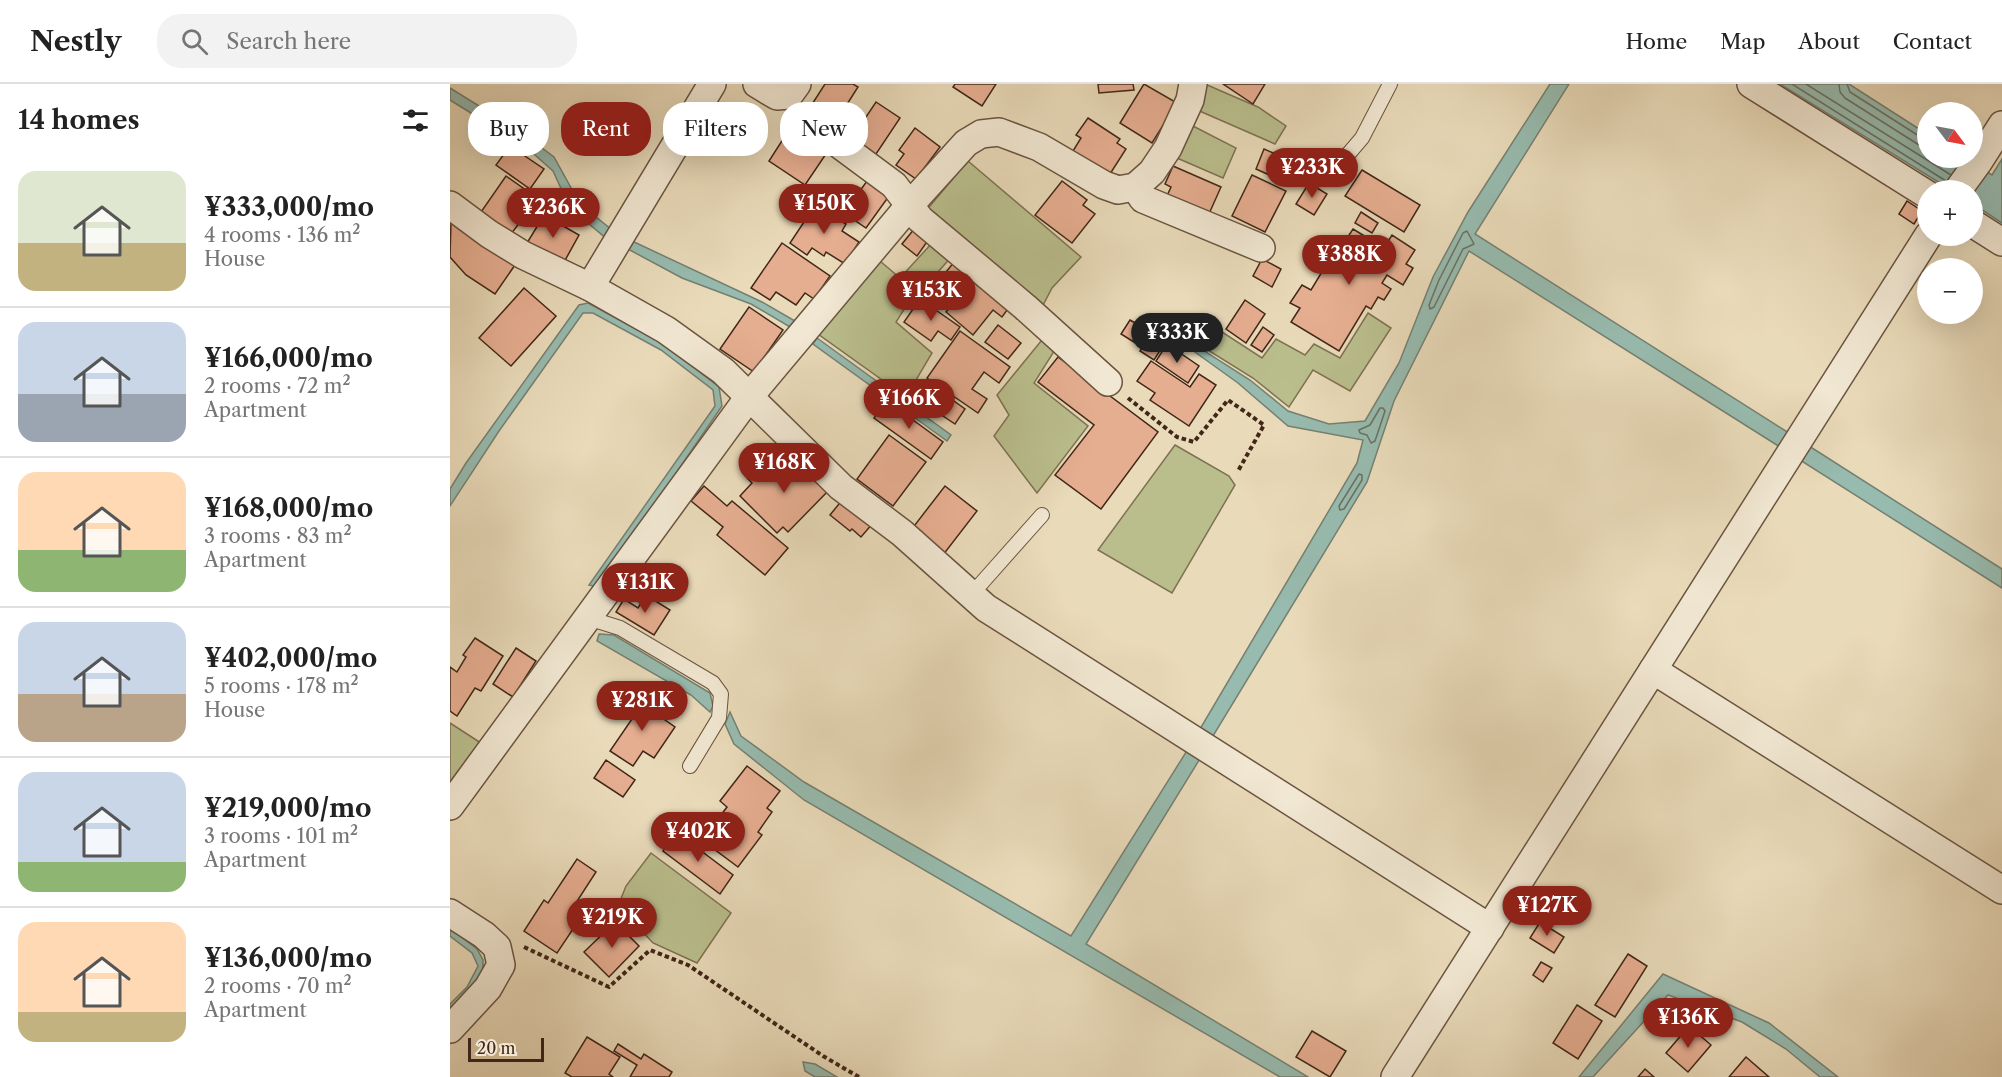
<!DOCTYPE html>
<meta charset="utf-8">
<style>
body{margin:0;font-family:"Libre Caslon Text",serif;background:#f2f2f2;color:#222;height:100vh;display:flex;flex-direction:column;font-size:22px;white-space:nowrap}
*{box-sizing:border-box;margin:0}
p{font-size:20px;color:#767676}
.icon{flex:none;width:33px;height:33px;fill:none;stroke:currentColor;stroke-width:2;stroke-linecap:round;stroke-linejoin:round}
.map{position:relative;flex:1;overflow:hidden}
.side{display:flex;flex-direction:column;background:#fff;width:450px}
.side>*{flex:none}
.top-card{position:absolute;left:18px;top:18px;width:570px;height:54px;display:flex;gap:12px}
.needle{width:39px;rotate:122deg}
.buttons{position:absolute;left:1467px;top:18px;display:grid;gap:12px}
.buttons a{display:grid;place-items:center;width:66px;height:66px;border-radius:50%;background:#fff;box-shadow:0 6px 24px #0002;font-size:30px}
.scale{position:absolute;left:18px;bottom:15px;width:76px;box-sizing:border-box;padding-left:6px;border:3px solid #412717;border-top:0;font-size:16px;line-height:21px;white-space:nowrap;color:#412717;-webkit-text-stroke:4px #f1e7d2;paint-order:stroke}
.price{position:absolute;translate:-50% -51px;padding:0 14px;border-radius:21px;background:#8f2418;color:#fff;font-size:20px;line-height:39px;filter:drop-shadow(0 2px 3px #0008)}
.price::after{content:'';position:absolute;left:50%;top:36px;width:18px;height:14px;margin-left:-9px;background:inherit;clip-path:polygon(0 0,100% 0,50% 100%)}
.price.active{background:#222;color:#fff}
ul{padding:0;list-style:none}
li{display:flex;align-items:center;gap:18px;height:150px;padding:0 18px}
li+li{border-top:2px solid #e0e0e0}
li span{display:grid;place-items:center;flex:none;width:168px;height:120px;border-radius:18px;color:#555}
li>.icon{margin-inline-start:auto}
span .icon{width:72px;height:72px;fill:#fffc;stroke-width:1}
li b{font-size:26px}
h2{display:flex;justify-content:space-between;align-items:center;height:72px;padding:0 18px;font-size:26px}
.tag{padding:0 21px;border-radius:24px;background:#fff;box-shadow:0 6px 24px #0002;font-size:21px;line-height:54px}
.tag.active{background:#8f2418;color:#fff}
header{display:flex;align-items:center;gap:36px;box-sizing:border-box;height:84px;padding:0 30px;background:#fff;border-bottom:2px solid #e0e0e0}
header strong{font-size:28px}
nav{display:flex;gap:33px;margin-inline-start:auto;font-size:21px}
.search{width:420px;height:54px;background:#f2f2f2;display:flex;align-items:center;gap:15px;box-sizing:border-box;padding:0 21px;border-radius:24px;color:#767676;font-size:22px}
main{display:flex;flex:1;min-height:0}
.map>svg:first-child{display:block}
</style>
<header>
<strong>Nestly</strong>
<div class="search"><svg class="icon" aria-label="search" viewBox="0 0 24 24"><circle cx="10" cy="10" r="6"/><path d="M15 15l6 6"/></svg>Search here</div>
<nav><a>Home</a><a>Map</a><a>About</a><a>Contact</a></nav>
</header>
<main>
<section class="side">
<h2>14 homes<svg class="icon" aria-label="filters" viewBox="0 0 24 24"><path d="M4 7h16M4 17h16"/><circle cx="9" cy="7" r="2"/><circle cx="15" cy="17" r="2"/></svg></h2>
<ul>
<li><span style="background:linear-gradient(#dfe7d0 60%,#c2b280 0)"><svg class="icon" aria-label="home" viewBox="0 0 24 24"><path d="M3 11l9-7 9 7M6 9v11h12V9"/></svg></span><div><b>¥333,000/mo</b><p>4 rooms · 136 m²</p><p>House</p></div></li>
<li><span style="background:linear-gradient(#c9d6e8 60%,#9aa5b1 0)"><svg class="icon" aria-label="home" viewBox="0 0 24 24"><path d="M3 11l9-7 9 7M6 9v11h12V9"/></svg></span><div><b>¥166,000/mo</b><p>2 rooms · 72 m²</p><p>Apartment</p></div></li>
<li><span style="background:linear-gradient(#ffd9b3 65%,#8fb573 0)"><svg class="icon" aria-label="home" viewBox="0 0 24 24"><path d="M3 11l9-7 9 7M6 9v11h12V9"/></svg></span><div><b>¥168,000/mo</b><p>3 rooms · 83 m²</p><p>Apartment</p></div></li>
<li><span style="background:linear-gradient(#c9d6e8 60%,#b9a48a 0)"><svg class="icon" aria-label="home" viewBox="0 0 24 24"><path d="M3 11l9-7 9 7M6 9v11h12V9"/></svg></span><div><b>¥402,000/mo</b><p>5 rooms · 178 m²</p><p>House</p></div></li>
<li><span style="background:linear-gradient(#c9d6e8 75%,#8fb573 0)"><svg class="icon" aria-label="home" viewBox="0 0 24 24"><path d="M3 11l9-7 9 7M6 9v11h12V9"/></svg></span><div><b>¥219,000/mo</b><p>3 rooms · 101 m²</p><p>Apartment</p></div></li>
<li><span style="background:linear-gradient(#ffd9b3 75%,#c2b280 0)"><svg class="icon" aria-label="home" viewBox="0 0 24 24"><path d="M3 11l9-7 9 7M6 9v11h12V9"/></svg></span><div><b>¥136,000/mo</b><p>2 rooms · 70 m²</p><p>Apartment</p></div></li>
</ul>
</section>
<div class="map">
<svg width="1552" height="993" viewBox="0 0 1552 993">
<rect width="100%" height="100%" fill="#e9dab9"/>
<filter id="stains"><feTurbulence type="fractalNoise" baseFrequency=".00333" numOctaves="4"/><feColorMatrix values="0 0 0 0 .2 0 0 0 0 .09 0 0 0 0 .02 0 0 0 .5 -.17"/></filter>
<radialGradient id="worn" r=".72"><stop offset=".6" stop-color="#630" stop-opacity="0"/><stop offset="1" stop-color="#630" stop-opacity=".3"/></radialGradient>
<g fill="#babe8d" stroke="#7e7252" stroke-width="1.5">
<polygon points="755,0 808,23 836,42 825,60 745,25"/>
<polygon points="741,41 786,64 773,94 727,74"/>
<polygon points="518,77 631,173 602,204 591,225 474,129"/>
<polygon points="483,158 502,172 488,188 505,204 492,222 468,203 446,238 482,269 456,313 368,250 430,177 450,194"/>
<polygon points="918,229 941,244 900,307 863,286 839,323 803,294 753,263 769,246 812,274 826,255 855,271 864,260 890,274"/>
<polygon points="596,251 608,261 584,299 638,342 587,409 544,352 559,331 547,311"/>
<polygon points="725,361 779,392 785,401 722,509 648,466"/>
<polygon points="0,639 34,661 0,704"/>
<polygon points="201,769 281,829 247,879 203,859 168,822 176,802"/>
</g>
<g fill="#97bbaf" stroke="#758072" stroke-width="1.5">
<polygon points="1100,0 1119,0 1025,150 1339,349 1330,363 1019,167 944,317 917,398 763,652 750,645 907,379 913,356 838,342 788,299 717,248 720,245 800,296 838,327 879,340 915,337 949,279 983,193 1018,128"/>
<polygon points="1330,0 1399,0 1477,50 1478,74 1514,74 1542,91 1552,75 1552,139 1523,120 1522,106 1501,106"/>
<polygon points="0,4 68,46 104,73 130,120 162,146 157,155 120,124 103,87 77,64 0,16"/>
<polygon points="182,157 312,218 345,237 340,243 301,220 232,194 176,164"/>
<polygon points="138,219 212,259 269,303 272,322 148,503 139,501 265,322 263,306 211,266 143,229 133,229 49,347 0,422 0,405 16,379 129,221"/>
<polygon points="367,254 501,351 497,357 363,260"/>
<polygon points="1359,362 1552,485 1552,504 1350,376"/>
<polygon points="149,550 164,551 260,609 263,622 260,628 241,611 147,557"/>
<polygon points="280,628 291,652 354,698 621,852 738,665 751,673 636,860 858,993 830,993 354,716 284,660 275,640"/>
<polygon points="0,844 27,865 33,876 33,889 0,929 0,920 17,903 28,882 22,869 0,852"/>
<polygon points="1213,890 1319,939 1388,993 1370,993 1336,965 1292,938 1218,911 1143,993 1129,993"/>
<polygon points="353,978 365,980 387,993 365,993 355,987"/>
</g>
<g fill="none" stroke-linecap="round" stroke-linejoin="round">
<g stroke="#6c7163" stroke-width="1.5">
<polyline points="1342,0 1496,97"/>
<polyline points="1356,0 1501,91"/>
<polyline points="1389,0 1390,8 1395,14 1469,61 1478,62"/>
<polyline points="1397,0 1400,8 1472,54 1478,55"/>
<polygon points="1017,147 1024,160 1013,165 984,223 980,225 979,221 989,196 1013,149"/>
<polygon points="930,324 933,324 935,327 925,357 921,359 917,351 910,349 909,346 920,341"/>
<polygon points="909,390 912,391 912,396 894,425 890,426 889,422"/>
</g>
</g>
<g fill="#e6ae91" stroke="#412717" stroke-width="1.5">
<polygon points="375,0 403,0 408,3 382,44 357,28"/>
<polygon points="505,0 546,0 532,22 503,3"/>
<polygon points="648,0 683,0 684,6 649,9"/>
<polygon points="694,0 727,19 702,59 670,39"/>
<polygon points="773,0 815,0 803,20"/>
<polygon points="426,18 450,34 426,70 402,54"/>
<polygon points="638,34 670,55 667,59 676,65 660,90 623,67 631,54 626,51"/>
<polygon points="465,44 490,63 466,95 446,81 454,70 449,66"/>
<polygon points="348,47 378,67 355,101 319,77 335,52 342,57"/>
<polygon points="60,62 94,85 80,105 46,81"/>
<polygon points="814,65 844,78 835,98 806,85"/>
<polygon points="723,82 771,103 758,132 716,114 721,103 715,100"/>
<polygon points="912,86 970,121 954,148 895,112"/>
<polygon points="802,91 836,107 815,148 782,132"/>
<polygon points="56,92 97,121 83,140 74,133 61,150 31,128"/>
<polygon points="417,97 439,112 416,144 394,129"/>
<polygon points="612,97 637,116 633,121 645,130 622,159 585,131"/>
<polygon points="859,99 877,110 864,131 846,120"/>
<polygon points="359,116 396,140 392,147 409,158 395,180 376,168 374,172 362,164 357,171 340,159 358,132 351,128"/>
<polygon points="1457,117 1472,127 1464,140 1449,130"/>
<polygon points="911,128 928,139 922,149 905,139"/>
<polygon points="94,131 129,151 113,180 77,159"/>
<polygon points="1,138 65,181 45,210 16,191 0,173"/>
<polygon points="465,144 479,155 467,172 452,160"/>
<polygon points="903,145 934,164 942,151 965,166 956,180 963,184 953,201 937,191 932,199 941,205 934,216 928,213 921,225 916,222 889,267 841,238 850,224 840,219 852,201 861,206 878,178 862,168 869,157 888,168"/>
<polygon points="332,159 380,192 364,215 355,209 346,221 326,208 320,216 301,204"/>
<polygon points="812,175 831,185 822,203 803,192"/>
<polygon points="505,177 560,222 552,233 543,226 523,251 496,228 515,204 496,188"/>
<polygon points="74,204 106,232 61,282 29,254"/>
<polygon points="470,215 510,243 501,256 488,247 481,257 454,238"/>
<polygon points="795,216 815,230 796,259 776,245"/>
<polygon points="299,223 333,246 304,288 270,265"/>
<polygon points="680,236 697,246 687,260 671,250"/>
<polygon points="548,241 571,259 558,275 535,258"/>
<polygon points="813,243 824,251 812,268 801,261"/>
<polygon points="704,245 718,254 704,276 690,267"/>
<polygon points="510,247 560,283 549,299 534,288 522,305 537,315 528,329 477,294"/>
<polygon points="717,260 749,282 738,299 706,277"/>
<polygon points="608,273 708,348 651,425 605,391 644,341 588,298"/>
<polygon points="701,277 740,303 749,290 766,301 739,342 700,316 705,309 687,297"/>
<polygon points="483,302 515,325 505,340 472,318"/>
<polygon points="437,317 493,358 481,375 424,334"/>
<polygon points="439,351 476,378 443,422 407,395"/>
<polygon points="346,372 380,405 338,448 333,443 327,449 290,412 302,399 297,394 312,378 327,392"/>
<polygon points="254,402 277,422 282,417 338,464 315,491 267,451 273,443 241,417"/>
<polygon points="495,402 527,427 493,471 461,446"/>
<polygon points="393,415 423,439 411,453 402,445 400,447 380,431"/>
<polygon points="196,511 220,526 204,551 166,528 174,515 188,524"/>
<polygon points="25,554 53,572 31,607 25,604 7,632 0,627 0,583 7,588 16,573 13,571"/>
<polygon points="66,564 86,577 63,613 43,600"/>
<polygon points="187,611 210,627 208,631 225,643 204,674 193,667 183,682 160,667 182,635 174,630"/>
<polygon points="156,676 185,696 173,713 144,694"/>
<polygon points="297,682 330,707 317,724 322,728 308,748 312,751 288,783 252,756 277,723 270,717"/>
<polygon points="226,748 283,791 270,810 213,767"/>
<polygon points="127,775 146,788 122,825 144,838 134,852 123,845 107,869 74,847 94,816 98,819"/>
<polygon points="165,838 189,862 159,893 134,868"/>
<polygon points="1090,838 1114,853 1104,869 1080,854"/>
<polygon points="1178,870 1197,882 1165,933 1145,921"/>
<polygon points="1091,878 1102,884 1093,898 1083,891"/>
<polygon points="1127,921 1152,937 1128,975 1103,959"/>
<polygon points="1239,942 1261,961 1238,988 1216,969"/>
<polygon points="862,947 896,967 880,993 846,973"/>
<polygon points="137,953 170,973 159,990 163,993 122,993 115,989"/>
<polygon points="168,960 191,975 194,970 222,988 219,993 180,993 187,981 164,967"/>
<polygon points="1296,973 1319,993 1279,993"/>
<polygon points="1195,985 1204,993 1188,993"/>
</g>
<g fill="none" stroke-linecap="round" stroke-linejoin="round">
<defs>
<g id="lane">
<polyline points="877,95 912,54 940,0"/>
<polyline points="521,511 592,431"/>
<polyline points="138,534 170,544 263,599 271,610 269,634 240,682"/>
</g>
<g id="street">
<polyline points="307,0 327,12 339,11 347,0"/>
<polyline points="1301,0 1478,111"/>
<polyline points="390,61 444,101 470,135 575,223 658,298"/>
<polyline points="685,103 693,115 811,164"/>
<polyline points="1508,106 1529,77 1552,41"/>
<polyline points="0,121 39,150 73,171 140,203 216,246 273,287 391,403 452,449 536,524 1040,844"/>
<polyline points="1522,139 1552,158"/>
<polyline points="140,203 262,0"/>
<polyline points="1203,586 1552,806"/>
<polyline points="0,722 299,313 459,122 516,59 531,50 549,48 589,63 654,101 668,106 685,103 702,88 718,64 740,16 743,0"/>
<polyline points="0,829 34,851 47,863 51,881 38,904 0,945"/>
<polyline points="945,993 1478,152"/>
</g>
</defs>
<use href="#lane" stroke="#6b5440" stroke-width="16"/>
<use href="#street" stroke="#6b5440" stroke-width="30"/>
<g stroke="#412717" stroke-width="4" stroke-dasharray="4.5 3" stroke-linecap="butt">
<polyline points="678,314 727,353 744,358 778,316 814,341 788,387"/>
<polyline points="74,863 159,903 200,866 238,881 373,972 409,993"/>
</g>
<use href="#lane" stroke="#f1e7d2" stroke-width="14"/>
<use href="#street" stroke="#f1e7d2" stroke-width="27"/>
</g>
<rect width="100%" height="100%" filter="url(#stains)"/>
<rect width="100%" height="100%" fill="url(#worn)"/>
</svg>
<div class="buttons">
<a><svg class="needle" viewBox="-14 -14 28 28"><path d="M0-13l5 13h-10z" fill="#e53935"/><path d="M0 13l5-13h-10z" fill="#767676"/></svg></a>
<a>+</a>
<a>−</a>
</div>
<div class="scale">20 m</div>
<b class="price" style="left:862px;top:115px">¥233K</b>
<b class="price" style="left:374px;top:151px">¥150K</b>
<b class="price" style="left:103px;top:155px">¥236K</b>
<b class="price" style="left:899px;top:202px">¥388K</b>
<b class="price" style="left:481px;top:238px">¥153K</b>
<b class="price active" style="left:727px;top:280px">¥333K</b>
<b class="price" style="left:459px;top:346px">¥166K</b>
<b class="price" style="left:334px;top:410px">¥168K</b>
<b class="price" style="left:195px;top:530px">¥131K</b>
<b class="price" style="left:192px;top:648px">¥281K</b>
<b class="price" style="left:248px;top:779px">¥402K</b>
<b class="price" style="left:1097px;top:853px">¥127K</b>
<b class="price" style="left:162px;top:865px">¥219K</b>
<b class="price" style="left:1238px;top:965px">¥136K</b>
<div class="top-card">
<a class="tag">Buy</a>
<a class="tag active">Rent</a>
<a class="tag">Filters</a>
<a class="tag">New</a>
</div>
</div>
</main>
